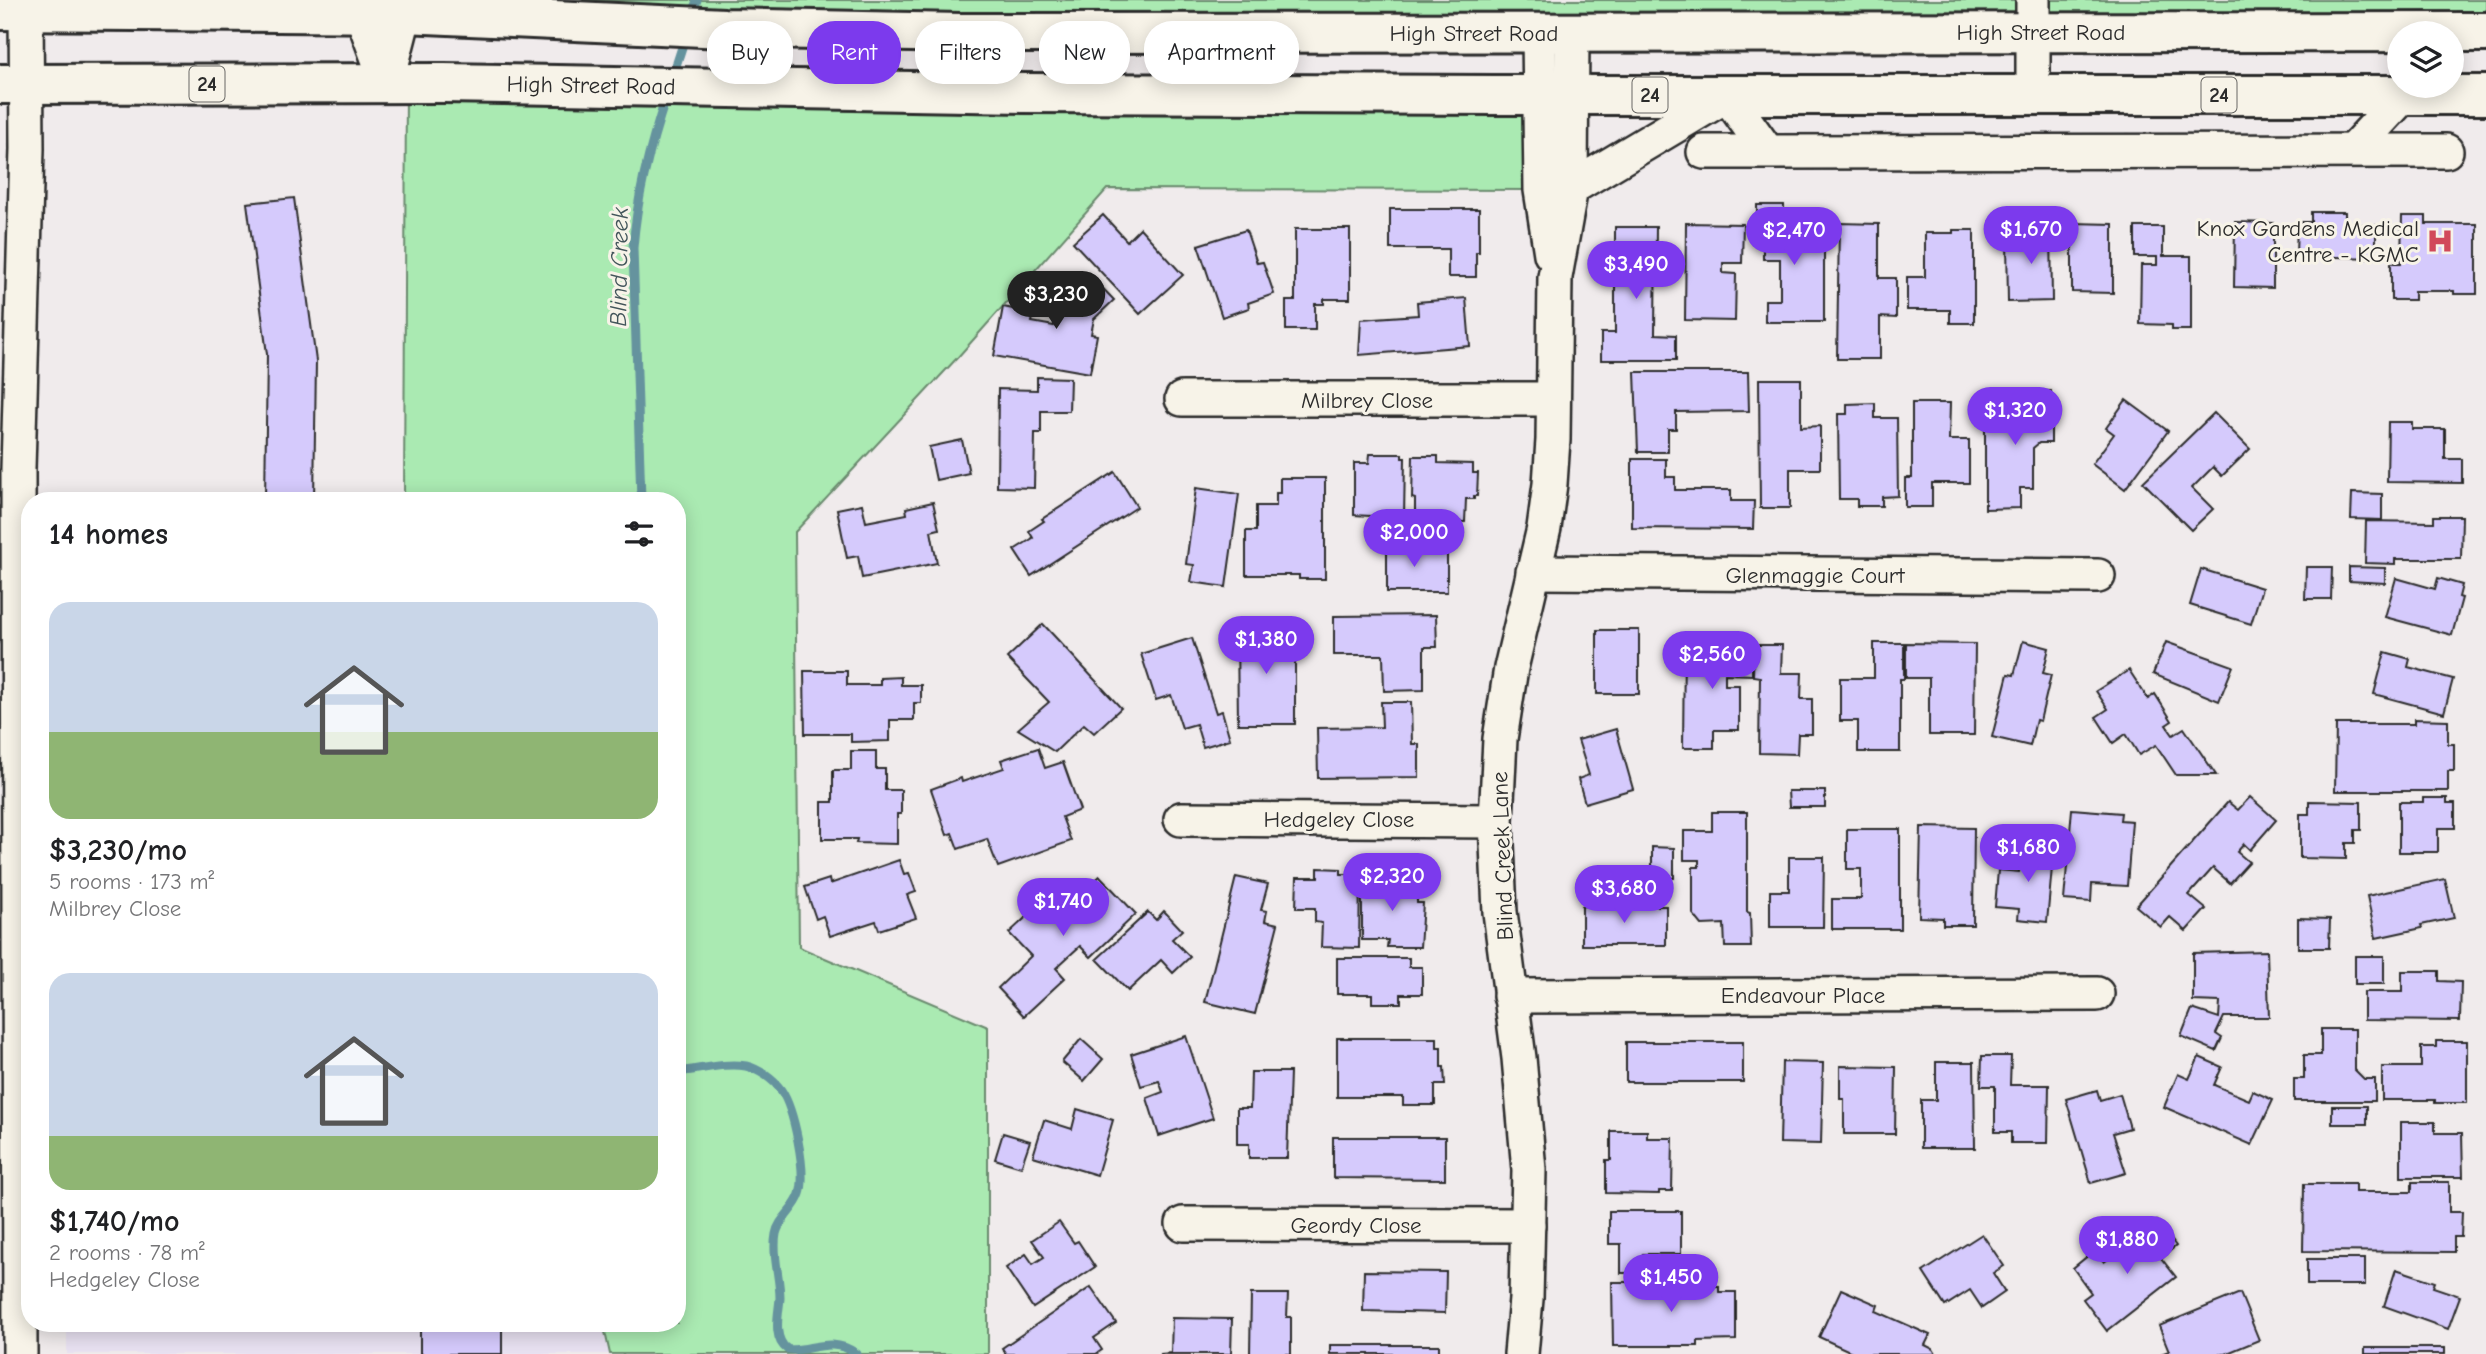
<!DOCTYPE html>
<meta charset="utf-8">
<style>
body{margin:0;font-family:"Comic Neue",sans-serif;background:#f2f2f2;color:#202124;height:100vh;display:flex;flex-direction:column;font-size:26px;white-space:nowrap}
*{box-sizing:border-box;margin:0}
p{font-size:23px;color:#757577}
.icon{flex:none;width:38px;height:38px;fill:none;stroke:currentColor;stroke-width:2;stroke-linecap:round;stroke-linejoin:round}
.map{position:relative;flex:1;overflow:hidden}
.side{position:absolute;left:21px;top:492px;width:665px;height:840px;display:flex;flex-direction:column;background:#fff;border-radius:28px;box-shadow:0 4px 18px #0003}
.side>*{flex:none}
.top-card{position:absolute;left:707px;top:21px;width:665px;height:63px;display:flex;gap:14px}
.buttons{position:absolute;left:2387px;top:21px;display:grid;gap:14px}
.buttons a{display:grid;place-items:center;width:77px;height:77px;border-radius:50%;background:#fff;box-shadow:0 4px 18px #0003;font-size:35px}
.price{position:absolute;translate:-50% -60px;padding:0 16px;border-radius:24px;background:#7c3aed;color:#fff;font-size:23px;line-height:46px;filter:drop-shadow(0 2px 4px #0008)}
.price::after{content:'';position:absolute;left:50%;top:42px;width:21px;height:16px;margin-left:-10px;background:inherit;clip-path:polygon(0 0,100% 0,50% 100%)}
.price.current{background:#222;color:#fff}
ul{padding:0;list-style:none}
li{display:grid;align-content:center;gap:14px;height:371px;padding:0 28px}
li span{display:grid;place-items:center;height:217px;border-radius:21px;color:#555}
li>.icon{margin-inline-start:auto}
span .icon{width:126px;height:126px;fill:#fffc;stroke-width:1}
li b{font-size:30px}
h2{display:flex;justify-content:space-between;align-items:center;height:84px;padding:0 28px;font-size:30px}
.chip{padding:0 24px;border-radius:28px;background:#fff;box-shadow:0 4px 18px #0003;font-size:24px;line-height:63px}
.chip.current{background:#7c3aed;color:#fff}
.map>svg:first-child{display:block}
</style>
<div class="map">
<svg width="2486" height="1354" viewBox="0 0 2486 1354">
<rect width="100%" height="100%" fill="#f0ebec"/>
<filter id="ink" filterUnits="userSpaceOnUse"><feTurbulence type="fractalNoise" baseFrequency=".0143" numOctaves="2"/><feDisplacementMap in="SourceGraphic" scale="14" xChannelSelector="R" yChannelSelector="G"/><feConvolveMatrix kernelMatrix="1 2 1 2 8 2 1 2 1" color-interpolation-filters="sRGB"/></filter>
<g filter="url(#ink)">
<polygon fill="#e8e1f1" points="67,1323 603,1323 610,1354 67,1354"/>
<g fill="#aaeab2" stroke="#6a8a6e" stroke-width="2">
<polygon points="405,0 2486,0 2486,32 1572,32"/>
<polygon points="406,83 1540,95 1541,190 1107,189 958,357 795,532 799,947 988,1027 988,1354 610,1354 603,1323 677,1323 677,500 404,500"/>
</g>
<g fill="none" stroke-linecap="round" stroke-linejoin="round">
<g stroke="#65939e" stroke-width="9">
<polyline points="691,18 697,0"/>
<polyline points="672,78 686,35"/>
<path d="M641,500L633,248C637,195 650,145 667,95"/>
<path d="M677,1072C699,1070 725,1062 746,1066C759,1069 774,1080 781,1090C794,1109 807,1172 800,1194C795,1210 779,1218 776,1234C772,1255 780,1277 780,1298C779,1313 772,1338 787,1349C807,1354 829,1334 857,1354"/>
</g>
</g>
<g fill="#d5cafc" stroke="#2b2b2b" stroke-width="2">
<polygon points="294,198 316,361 314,500 265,500 267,354 247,203"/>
<polygon points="1757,205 1784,205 1784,225 1824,225 1824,322 1765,322 1765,300 1780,300 1780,259 1763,259 1763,231 1757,231"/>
<polygon points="1390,209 1479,209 1479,252 1476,252 1476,277 1448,277 1448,249 1390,249"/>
<polygon points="2311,212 2345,212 2345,224 2376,225 2376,258 2296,256 2297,222 2311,222"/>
<polygon points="1103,215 1127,241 1140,228 1183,275 1140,314 1073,242"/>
<polygon points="2402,216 2426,216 2426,224 2477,224 2477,294 2454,294 2454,291 2414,291 2414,300 2391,300 2391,263 2401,263"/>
<polygon points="2235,222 2273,223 2273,288 2234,287"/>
<polygon points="1686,223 1743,224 1742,263 1723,263 1723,273 1736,274 1735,321 1685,320"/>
<polygon points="1839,223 1879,224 1879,278 1896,278 1896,318 1880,317 1880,359 1837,359"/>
<polygon points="2072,223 2113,224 2113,293 2072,292"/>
<polygon points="2023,225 2051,225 2052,301 2008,302 2007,240 2023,240"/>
<polygon points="1615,227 1656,227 1655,334 1676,335 1676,360 1601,360 1601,333 1615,333"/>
<polygon points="2135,227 2163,227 2163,256 2191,256 2191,330 2172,330 2172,325 2140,324 2141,265 2157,265 2157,257 2135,257"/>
<polygon points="1295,229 1350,229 1350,299 1324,299 1324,304 1315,304 1315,330 1286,330 1286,301 1295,301"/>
<polygon points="1246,230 1257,263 1263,262 1274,294 1248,303 1249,308 1222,317 1198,245"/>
<polygon points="1953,230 1974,230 1974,323 1950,323 1950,310 1907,310 1907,277 1925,277 1925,233 1953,233"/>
<polygon points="1088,273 1114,300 1094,319 1091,334 1097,335 1090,373 994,356 1003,307 1034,313 1032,322 1054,326 1059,301"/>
<polygon points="1466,298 1470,346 1359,355 1361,319 1418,315 1417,302"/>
<polygon points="1635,372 1748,372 1749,411 1676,412 1676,429 1668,429 1668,452 1638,452"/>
<polygon points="1037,377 1070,378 1069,411 1041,411 1041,433 1035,433 1034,488 997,487 998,389 1037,390"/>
<polygon points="1759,379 1801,379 1801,427 1820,426 1820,469 1790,469 1790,508 1760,508"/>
<polygon points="2051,391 2051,443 2039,443 2033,448 2033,488 2020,488 2020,508 1985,509 1985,416 2008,416 2008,392"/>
<polygon points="2126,400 2168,431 2125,489 2092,464 2114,434 2106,428"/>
<polygon points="1875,403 1875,418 1897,418 1898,496 1882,497 1882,506 1857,506 1857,499 1839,499 1838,414 1847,414 1847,404"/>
<polygon points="1912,403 1950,403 1949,440 1969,440 1969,483 1932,483 1932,507 1905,507 1905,478 1912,478"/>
<polygon points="2214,413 2250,449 2222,476 2213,467 2192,488 2213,509 2191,530 2143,482"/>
<polygon points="2388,422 2412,422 2412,429 2445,429 2445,459 2462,459 2462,483 2387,482"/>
<polygon points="962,440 969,473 936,480 929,447"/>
<polygon points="1370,454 1402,454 1402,458 1405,458 1404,518 1354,515 1354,463 1369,463"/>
<polygon points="1413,456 1438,456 1438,463 1473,464 1473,473 1478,473 1477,496 1474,496 1474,499 1466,499 1465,522 1431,521 1431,513 1415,513 1415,499 1412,498"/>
<polygon points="1632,459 1666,459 1666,477 1675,477 1675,490 1731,490 1731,501 1754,501 1753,529 1632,528"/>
<polygon points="1115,472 1137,507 1031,576 1014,550 1033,538 1029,531 1044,521 1042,519"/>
<polygon points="1280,478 1325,478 1325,579 1299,579 1299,575 1246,575 1246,531 1256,531 1256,506 1276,506 1276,493 1280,493"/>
<polygon points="1196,488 1239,494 1226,587 1191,582 1194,565 1186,564"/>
<polygon points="2352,493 2382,494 2382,520 2351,519"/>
<polygon points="933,502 939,529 931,531 937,563 862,578 858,556 847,558 837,509 862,504 866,522 907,514 906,508"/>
<polygon points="2434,516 2462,516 2461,559 2395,559 2395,564 2365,563 2366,521 2434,522"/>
<polygon points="1409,538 1409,544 1417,544 1417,554 1447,554 1447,592 1387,592 1387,539"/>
<polygon points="2306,567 2332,567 2331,599 2305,599"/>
<polygon points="2349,567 2385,568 2385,583 2349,581"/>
<polygon points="2201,569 2262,588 2251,624 2190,605"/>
<polygon points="2396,578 2435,589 2438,578 2462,585 2459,597 2462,598 2452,635 2385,617"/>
<polygon points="1436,615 1437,647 1424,647 1424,690 1384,691 1383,655 1334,655 1334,616"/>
<polygon points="1043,624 1121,708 1094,733 1084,724 1055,752 1018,729 1049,702 1007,658"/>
<polygon points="1237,629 1295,629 1295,724 1238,724"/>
<rect x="1597" y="630" width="42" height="64"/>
<polygon points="1192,638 1216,713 1222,711 1230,739 1203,747 1196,724 1182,728 1171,695 1156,700 1141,654"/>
<polygon points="2023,641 2049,648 2043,673 2051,675 2040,721 2036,720 2030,746 1992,737 2008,674 2014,675"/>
<polygon points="2166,642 2233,666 2219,701 2153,674"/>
<polygon points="1874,643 1904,643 1904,679 1900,679 1900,752 1858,752 1858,721 1840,721 1840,678 1874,678"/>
<polygon points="1906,643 1975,644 1974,735 1929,735 1929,678 1906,678"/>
<polygon points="1684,645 1752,645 1752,675 1725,674 1725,685 1739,685 1739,730 1714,730 1714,748 1683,748"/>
<polygon points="1754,645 1782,645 1781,673 1802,673 1801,699 1812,699 1812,734 1798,734 1797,754 1759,753 1760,677 1753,676"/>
<polygon points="2385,652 2410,659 2408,667 2453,679 2444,713 2374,694"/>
<polygon points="2129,670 2148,699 2155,694 2172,721 2166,725 2173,735 2184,728 2216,775 2176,775 2156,745 2139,755 2126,734 2113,743 2096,717 2108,709 2096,691"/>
<polygon points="804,671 847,671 847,685 880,685 880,678 901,677 901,685 921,685 921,703 914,703 914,720 890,720 890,741 851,742 851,734 805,734"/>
<polygon points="1381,702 1411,702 1412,744 1419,744 1419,777 1318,778 1317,728 1382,727"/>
<polygon points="2414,719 2448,720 2448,744 2454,744 2454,771 2448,771 2448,791 2335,791 2336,724 2414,724"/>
<polygon points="1616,729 1633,789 1585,803 1578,779 1589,775 1578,740"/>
<polygon points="1038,748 1045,768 1063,762 1080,810 1062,817 1071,841 998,867 987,839 958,849 952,833 947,835 931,789 961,778 962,782 1004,768 1001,760"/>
<polygon points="851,751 876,751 876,769 885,769 885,790 901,790 901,814 897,814 897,844 856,843 857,839 822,839 822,802 833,802 833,770 851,770"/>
<polygon points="1788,791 1825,791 1825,807 1789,807"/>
<polygon points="2250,797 2276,820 2250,850 2244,844 2237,852 2249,862 2230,883 2213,868 2189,895 2206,909 2186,931 2170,917 2161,927 2136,906 2228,802 2238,810"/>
<polygon points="2423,798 2447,798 2447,803 2455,803 2455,828 2438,828 2438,852 2399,852 2399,802 2423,802"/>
<polygon points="2309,801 2361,802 2361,830 2355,830 2355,843 2346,843 2346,859 2300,858 2300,814 2309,814"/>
<polygon points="2072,809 2121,813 2120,820 2132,821 2127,886 2092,884 2091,902 2064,900"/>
<polygon points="1712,812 1747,812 1747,912 1750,913 1751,947 1725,947 1724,924 1702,925 1693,914 1693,867 1699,867 1699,860 1684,860 1684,831 1712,831"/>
<polygon points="1921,827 1974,828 1973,925 1943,925 1943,918 1919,917"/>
<polygon points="1847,829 1900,829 1900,929 1832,929 1832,899 1861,899 1861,869 1847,869"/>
<polygon points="2021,843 2054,846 2047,922 2018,919 2019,909 1995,907 1998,870 2019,872"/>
<polygon points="1652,847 1674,848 1674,878 1652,878"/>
<polygon points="1789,857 1824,857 1823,927 1770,927 1770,891 1789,891"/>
<polygon points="899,860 904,874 909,873 916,892 907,895 916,918 879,930 876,921 830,936 823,916 816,919 805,887 829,879 830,884"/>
<polygon points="1318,868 1341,869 1341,874 1360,874 1359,948 1321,947 1322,923 1315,922 1315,908 1296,908 1297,877 1318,877"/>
<polygon points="1100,876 1136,914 1091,957 1080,946 1056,968 1065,978 1024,1016 998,988 1031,956 1009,933 1050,895 1053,898 1063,888 1068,893 1082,880 1089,886"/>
<polygon points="1236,877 1268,884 1261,910 1267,911 1265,921 1278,924 1255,1014 1205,1002"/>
<polygon points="2445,879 2454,918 2421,925 2422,928 2376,938 2367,896"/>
<polygon points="1362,880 1417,880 1417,903 1423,903 1420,947 1387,947 1388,940 1362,940"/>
<rect x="1582" y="906" width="84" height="39"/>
<polygon points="1164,911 1182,930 1172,939 1190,957 1173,973 1161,960 1128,991 1097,959 1148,912 1156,920"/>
<polygon points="2298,918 2330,919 2329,948 2298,948"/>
<polygon points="2267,951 2269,1017 2224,1017 2216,1034 2222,1038 2216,1051 2181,1036 2192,1009 2219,1018 2220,1002 2193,1001 2193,953"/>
<rect x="2355" y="956" width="29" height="28"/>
<polygon points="1337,958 1409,958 1409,967 1422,967 1422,994 1401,994 1401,1003 1372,1003 1372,994 1337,994"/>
<polygon points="2402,971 2439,971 2439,981 2461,982 2460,1021 2364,1020 2364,992 2402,992"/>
<polygon points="2321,1029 2355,1029 2355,1070 2364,1079 2375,1079 2375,1101 2294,1101 2294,1079 2304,1079 2304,1055 2321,1055"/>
<polygon points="1186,1036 1213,1118 1159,1136 1147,1098 1163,1092 1159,1081 1141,1086 1131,1054"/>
<polygon points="1337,1038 1437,1038 1437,1047 1441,1047 1441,1067 1444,1067 1445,1085 1435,1085 1435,1105 1403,1105 1403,1097 1337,1097"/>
<polygon points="1081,1039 1103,1059 1084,1081 1062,1062"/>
<polygon points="2437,1041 2467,1041 2467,1103 2435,1103 2435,1100 2382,1100 2382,1067 2421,1067 2421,1047 2437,1047"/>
<rect x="1626" y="1042" width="117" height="40"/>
<polygon points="1982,1056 2011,1056 2010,1085 2049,1085 2048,1143 2011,1143 2011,1132 1995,1132 1995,1086 1981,1086"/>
<polygon points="2199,1057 2222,1067 2214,1085 2249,1100 2253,1091 2273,1100 2252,1145 2164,1107 2178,1074 2189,1079"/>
<polygon points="1782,1062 1823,1063 1821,1144 1780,1143"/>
<polygon points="1936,1062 1974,1062 1975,1148 1921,1148 1921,1100 1936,1100"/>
<polygon points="1840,1066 1896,1067 1895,1134 1844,1134 1844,1099 1840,1099"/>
<polygon points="1251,1072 1290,1072 1287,1158 1249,1158 1249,1144 1237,1144 1237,1108 1250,1108"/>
<polygon points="2097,1090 2100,1100 2120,1094 2130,1128 2113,1133 2126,1173 2091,1183 2066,1099"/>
<rect x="2332" y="1106" width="35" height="18"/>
<polygon points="1077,1109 1113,1120 1097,1175 1033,1156 1044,1120 1072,1129"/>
<polygon points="2401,1122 2435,1122 2435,1133 2462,1133 2463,1177 2401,1177"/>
<polygon points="1611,1131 1647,1131 1647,1138 1673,1138 1672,1191 1659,1191 1659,1194 1606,1193 1606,1160 1611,1160"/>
<polygon points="1003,1133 1030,1141 1021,1167 995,1159"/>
<polygon points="1333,1137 1445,1137 1445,1179 1333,1178"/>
<polygon points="2412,1182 2449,1182 2449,1212 2462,1212 2461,1237 2454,1237 2454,1252 2303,1251 2304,1184 2355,1184 2355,1192 2412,1192"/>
<polygon points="1609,1211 1681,1211 1681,1254 1643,1254 1643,1273 1621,1273 1621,1244 1609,1244"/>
<polygon points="2157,1221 2176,1246 2161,1258 2176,1277 2107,1331 2083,1299 2091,1293 2073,1268 2095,1250 2104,1262"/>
<polygon points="1059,1222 1074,1243 1078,1241 1095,1267 1033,1308 1006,1268 1026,1254 1033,1264 1044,1257 1032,1240"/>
<polygon points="1982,1234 2004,1266 1993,1273 2005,1292 1982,1308 1970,1290 1945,1306 1923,1272"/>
<rect x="2307" y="1259" width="58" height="26"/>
<polygon points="2396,1269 2435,1282 2433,1287 2460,1296 2448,1329 2384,1306"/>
<polygon points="1364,1271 1446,1272 1445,1313 1363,1311"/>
<polygon points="1612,1282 1693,1282 1693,1286 1719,1286 1719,1292 1736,1292 1736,1340 1698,1341 1698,1346 1613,1346"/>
<polygon points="1091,1287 1116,1323 1094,1338 1102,1350 1096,1354 1006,1354 1002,1348"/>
<polygon points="1841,1289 1878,1305 1876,1311 1930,1335 1925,1345 1933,1349 1936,1354 1856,1354 1819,1337"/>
<polygon points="2240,1293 2259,1340 2225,1354 2161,1354 2169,1351 2159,1326"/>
<polygon points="1251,1294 1288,1294 1287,1317 1291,1317 1291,1354 1250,1354"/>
<polygon points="1172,1318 1232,1319 1231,1354 1160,1354 1171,1353"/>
<rect x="420" y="1323" width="82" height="31"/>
<rect x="1330" y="1345" width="109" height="9"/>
<rect x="2365" y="1348" width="80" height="6"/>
</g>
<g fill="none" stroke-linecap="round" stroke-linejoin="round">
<defs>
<g id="minor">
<polyline points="361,0 361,12 387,83"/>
<polyline points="2033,0 2033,95"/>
<polyline points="1539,33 1541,190 1551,254"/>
<polyline points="387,83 405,13 405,0"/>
<polyline points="2353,150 2404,95"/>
<polyline points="1704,152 2446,151"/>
<polyline points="1571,188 1727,95 1767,151"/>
<polyline points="1182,399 1553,399"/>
<polyline points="1533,572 2098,576"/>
<polyline points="1181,819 1496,821"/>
<polyline points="1510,996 2097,994"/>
<polyline points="1183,1224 1528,1225"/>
<polyline points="20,1354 18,469 27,149 26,9"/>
<polyline points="1521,1354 1526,1299 1529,1170 1519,1058 1500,912 1496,821 1500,739 1511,668 1544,528 1550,484 1553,440 1555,277 1571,188 1572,32"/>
</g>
<g id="major">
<polyline points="0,10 405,13 724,28 960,33 2486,32"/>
<polyline points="0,84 444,83 1024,93 1493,95 2486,95"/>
</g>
</defs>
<use href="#minor" stroke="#2b2b2b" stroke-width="38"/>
<use href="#major" stroke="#2b2b2b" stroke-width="44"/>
<use href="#minor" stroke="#f7f3e8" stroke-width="33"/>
<use href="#major" stroke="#f7f3e8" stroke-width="38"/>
</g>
</g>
<defs>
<symbol id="hospital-bare" viewBox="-9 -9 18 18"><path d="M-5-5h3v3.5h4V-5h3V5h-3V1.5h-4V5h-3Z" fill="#d1495b" stroke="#f7f3e8" stroke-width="2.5" paint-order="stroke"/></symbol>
</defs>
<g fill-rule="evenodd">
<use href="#hospital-bare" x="2421" y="222" width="38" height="38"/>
</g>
<g text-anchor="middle" stroke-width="6" stroke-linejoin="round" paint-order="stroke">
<g fill="#f7f3e8" stroke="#686764" stroke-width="2">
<rect x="189.5" y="66.5" width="35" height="35" rx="5"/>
<rect x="1632.5" y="77.5" width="35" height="35" rx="5"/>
<rect x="2201.5" y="77.5" width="35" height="35" rx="5"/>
</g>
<g font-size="21" font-weight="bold" fill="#2b2b2b">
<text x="207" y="91">24</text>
<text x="1650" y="102">24</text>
<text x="2219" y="102">24</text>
</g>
<g font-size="23" fill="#2b2b2b" stroke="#f7f3e8">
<text x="2041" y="40">High Street Road</text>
<text x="1474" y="41">High Street Road</text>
<text transform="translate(591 85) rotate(1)" y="8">High Street Road</text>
<text x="1367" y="408">Milbrey Close</text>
<text x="1815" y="583">Glenmaggie Court</text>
<text x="1339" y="827">Hedgeley Close</text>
<text transform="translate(1502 856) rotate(-92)" y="8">Blind Creek Lane</text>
<text x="1803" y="1003">Endeavour Place</text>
<text x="1356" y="1233">Geordy Close</text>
</g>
<g font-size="23" fill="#2b2b2b" stroke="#f7f3e8" text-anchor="end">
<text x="2419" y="236">Knox Gardens Medical<tspan x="2419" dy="26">Centre - KGMC</tspan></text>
</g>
<g font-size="24" font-style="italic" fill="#43565b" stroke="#f7f3e8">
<text transform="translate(619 267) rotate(-89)" y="8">Blind Creek</text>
</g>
</g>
</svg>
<div class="buttons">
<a><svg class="icon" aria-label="layers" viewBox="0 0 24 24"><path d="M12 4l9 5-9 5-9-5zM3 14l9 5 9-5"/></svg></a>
</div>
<b class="price" style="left:2031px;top:266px">$1,670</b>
<b class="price" style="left:1794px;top:267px">$2,470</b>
<b class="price" style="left:1636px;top:301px">$3,490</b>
<b class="price current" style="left:1056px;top:331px">$3,230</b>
<b class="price" style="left:2015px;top:447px">$1,320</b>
<b class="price" style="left:1414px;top:569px">$2,000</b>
<b class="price" style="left:1266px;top:676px">$1,380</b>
<b class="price" style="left:1712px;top:691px">$2,560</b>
<b class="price" style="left:2028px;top:884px">$1,680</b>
<b class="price" style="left:1392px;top:913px">$2,320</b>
<b class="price" style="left:1624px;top:925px">$3,680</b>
<b class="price" style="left:1063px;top:938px">$1,740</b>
<b class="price" style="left:2127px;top:1276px">$1,880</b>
<b class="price" style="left:1671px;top:1314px">$1,450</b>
<div class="top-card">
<a class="chip">Buy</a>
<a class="chip current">Rent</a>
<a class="chip">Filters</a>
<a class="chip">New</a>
<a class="chip">Apartment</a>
</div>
<section class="side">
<h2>14 homes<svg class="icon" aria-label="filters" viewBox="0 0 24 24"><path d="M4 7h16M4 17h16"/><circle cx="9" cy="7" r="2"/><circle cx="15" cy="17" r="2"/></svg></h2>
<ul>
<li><span style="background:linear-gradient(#c9d6e8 60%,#8fb573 0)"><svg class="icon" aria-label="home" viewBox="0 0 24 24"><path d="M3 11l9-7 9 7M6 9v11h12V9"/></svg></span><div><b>$3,230/mo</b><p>5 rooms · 173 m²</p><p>Milbrey Close</p></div></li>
<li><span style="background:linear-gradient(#c9d6e8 75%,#8fb573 0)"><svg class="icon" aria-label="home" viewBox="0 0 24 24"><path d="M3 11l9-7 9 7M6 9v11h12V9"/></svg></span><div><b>$1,740/mo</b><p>2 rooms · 78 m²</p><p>Hedgeley Close</p></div></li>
</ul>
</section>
</div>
